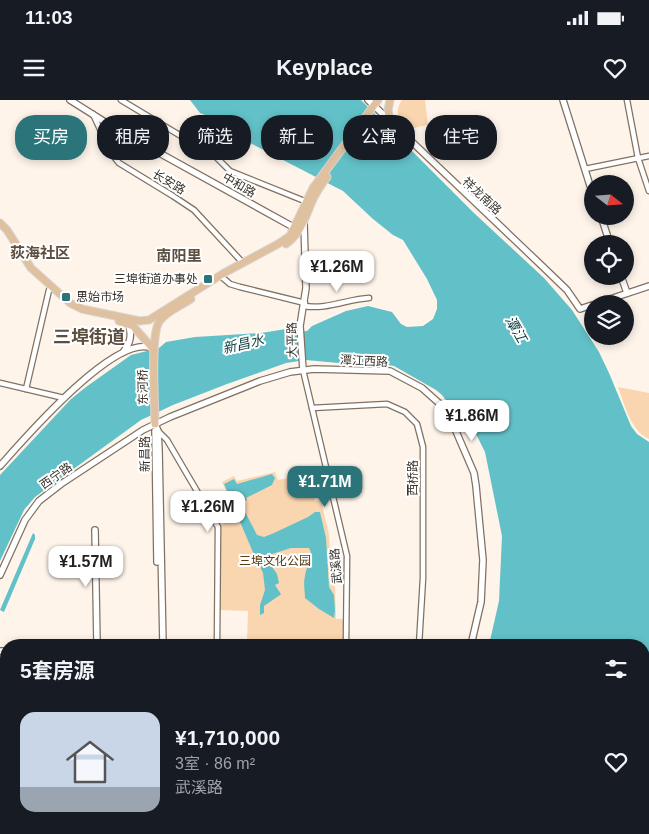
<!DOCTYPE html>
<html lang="zh">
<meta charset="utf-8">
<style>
body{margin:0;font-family:Arial,"Noto Sans SC",sans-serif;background:#242831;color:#f1f3f6;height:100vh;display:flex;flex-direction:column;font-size:19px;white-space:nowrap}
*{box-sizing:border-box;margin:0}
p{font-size:16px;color:#9ea1a6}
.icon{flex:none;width:28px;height:28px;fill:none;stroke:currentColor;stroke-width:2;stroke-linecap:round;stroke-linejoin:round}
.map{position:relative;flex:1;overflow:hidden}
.side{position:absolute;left:0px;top:539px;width:650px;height:196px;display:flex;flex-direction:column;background:#171b24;border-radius:20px 20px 0 0;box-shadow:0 2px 8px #0003}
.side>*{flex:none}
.top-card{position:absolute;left:15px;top:15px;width:620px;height:45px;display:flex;gap:10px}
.needle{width:32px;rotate:107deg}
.controls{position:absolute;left:584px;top:75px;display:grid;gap:10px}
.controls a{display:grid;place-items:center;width:50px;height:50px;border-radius:50%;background:#171b24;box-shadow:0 2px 8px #0003;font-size:25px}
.price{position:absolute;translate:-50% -42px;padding:0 11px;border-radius:10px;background:#fff;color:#222;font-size:16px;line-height:32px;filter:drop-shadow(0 1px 2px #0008)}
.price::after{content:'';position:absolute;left:50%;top:30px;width:15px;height:11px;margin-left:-8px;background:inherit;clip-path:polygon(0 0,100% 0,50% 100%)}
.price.on{background:#2a747a;color:#fff}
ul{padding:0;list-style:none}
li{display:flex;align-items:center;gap:15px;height:125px;padding:0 20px}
li span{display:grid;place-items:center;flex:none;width:140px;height:100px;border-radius:15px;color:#555}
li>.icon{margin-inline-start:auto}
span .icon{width:60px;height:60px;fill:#fffc;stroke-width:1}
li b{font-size:21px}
h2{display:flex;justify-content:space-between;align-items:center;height:60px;padding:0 20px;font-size:21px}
.chip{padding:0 18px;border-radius:20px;background:#171b24;box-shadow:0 2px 8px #0003;font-size:18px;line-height:45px}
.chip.on{background:#2a747a;color:#fff}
.status{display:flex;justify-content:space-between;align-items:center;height:35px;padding:0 25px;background:#171b24;direction:ltr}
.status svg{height:14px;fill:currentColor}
header{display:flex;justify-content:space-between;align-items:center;height:65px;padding:0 20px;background:#171b24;font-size:22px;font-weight:700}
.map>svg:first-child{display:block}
</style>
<div class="status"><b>11:03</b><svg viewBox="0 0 49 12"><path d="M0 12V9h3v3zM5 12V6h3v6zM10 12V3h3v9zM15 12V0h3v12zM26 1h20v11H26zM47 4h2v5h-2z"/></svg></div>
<header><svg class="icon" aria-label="menu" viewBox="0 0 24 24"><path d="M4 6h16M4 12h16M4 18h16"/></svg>Keyplace<svg class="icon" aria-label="heart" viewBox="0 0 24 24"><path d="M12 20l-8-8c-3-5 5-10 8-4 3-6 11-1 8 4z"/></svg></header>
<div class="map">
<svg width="649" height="734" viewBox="0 0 649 734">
<rect width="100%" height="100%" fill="#fef4ea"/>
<g fill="#fad6b0">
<path d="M402,0H425L428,25L414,28L401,21C396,15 397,7 402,0Z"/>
<path d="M618,287L649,293V339C630,330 625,305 618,287Z"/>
<polygon points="275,372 278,380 298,376 301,387 311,385 315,401 321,400 329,435 332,486 335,486 336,519 344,519 344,543 247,542 248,511 219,510 221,425 238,416 222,382 234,376 237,381"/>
</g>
<g fill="#62c1c8">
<polygon points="190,0 361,0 474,113 544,178 572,210 599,252 609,273 631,326 637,334 649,342 649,645 644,654 644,545 489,545 499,501 502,436 485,352 468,318 454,311 442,295 436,290 394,266 377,263 349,264 306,260 286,263 227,284 173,305 141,320 35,397 24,410 0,461 0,375 71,299 86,287 131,255 159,248 166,242 195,237 261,233 286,229 294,232 307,231 312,226 346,211 368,206 392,212 401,224 407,227 423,226 433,219 437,209 437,200 427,179 403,140 393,135 373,119 343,91 219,27 215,19 200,13"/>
<path d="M272,374L275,378L272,385L246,398L247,400L242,403V406L257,435L264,437L274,433L308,417L315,412H320L326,438L329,487L334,495L335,511L334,518L319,509L305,498C305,491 303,483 305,476C306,465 315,459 309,448H291L266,456V458L277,474L279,483L275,485L281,494L280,495L264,506V513L260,515V505L265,490L263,473L252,450L224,384L234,379L237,384Z"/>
<polygon points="33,433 35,435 35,439 4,512 0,510"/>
<polygon points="0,670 6,700 6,729 11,729 12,731 0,732"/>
<polygon points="451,729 620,729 620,734 450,734"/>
</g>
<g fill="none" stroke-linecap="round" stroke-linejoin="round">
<defs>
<g id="minor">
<polyline points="121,0 216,57 230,71 307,102"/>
<polyline points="627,0 638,58 649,91"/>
<polyline points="93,14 111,53 119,63 173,96 194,110 243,163"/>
<polyline points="585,69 649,56"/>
<polyline points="223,178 230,184 240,187 305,203"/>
<path d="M304,206C326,210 348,199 369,198"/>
<polyline points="303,270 347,456 346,545"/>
<polyline points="0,283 64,298"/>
<polyline points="26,289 49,190"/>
<polyline points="312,308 387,304 405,312 417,324 423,347 423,478 419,545"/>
<polyline points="158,331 167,340 218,427 217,545"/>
<polyline points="220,729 220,734"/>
<polyline points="283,734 283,729"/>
<polyline points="300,734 300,729"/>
<polyline points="357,734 358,729"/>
<polyline points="399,734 399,729"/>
</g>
<g id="tertiary">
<polyline points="70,0 116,29 295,128"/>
<polyline points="368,0 540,164 567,190 580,209 592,205"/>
<polyline points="563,0 592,92"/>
<polyline points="601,116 610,144"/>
<polyline points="621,176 627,193"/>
<polyline points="595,204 649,186"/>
<path d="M124,251C131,242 132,234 128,223"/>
<polyline points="303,270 300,226 306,188 304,123"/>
<polyline points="155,324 158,331 159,350 163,545"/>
<polyline points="155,331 157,462"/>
<path d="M0,366C24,339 115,233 152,248"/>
<polyline points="95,430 97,545"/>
<polyline points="0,475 25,420 39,401 61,384 143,330 170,317 260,281 290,272 314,269 390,271 422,288 440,304 452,322 474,373 476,386 483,460 481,502 471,545"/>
<polyline points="0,551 6,551"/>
<polyline points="0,641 6,670"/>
<polyline points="644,671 649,659"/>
<polyline points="644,697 649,697"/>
<polyline points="20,729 21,734"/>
<polyline points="97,729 97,734"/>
<polyline points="163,729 164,734"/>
<polyline points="440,734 441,729"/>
<polyline points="628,734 629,729"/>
</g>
<g id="primary">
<polyline points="390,0 388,10 390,22"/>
<polyline points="0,123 7,130 31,168 70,203 82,209 101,213 140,221 149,220 224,173 278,144 290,136 313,88 378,0"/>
<path d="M286,144C302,133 306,114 314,97C318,90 322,83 327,77"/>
<polyline points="119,221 133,226 154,250"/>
<path d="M155,324C155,304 150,237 159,222C165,212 181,206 191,199"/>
</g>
</defs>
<use href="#minor" stroke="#807162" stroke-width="7"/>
<use href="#tertiary" stroke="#807162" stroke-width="8"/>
<use href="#primary" stroke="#d7d6d5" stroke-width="9"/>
<use href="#minor" stroke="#fff" stroke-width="4.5"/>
<use href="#tertiary" stroke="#fff" stroke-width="5.5"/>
<use href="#primary" stroke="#dfc1a0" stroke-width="7"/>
</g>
<g fill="#2a747a" stroke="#fff" stroke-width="2">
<rect x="203" y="174" width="10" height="10" rx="2.5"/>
<rect x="61" y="192" width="10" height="10" rx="2.5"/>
</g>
<g text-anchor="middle" stroke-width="4" stroke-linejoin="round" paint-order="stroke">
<g font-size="12" fill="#39332c" stroke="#fff">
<text transform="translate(169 82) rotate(31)" y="4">长安路</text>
<text transform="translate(239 85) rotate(30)" y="4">中和路</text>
<text transform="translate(482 96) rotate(43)" y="4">祥龙南路</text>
<text transform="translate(292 240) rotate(-91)" y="4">大平路</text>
<text transform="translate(364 261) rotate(3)" y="4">潭江西路</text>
<text transform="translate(143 287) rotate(-91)" y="4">东河桥</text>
<text transform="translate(145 354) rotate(-90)" y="4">新昌路</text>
<text transform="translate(56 376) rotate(-35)" y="4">西宁路</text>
<text transform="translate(413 378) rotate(-90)" y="4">西桥路</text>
<text transform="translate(336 466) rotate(-95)" y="4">武溪路</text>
</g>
<g font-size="12" fill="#39332c" stroke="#fff" text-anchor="end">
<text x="198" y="183">三埠街道办事处</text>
<text x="76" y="201" text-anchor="start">思始市场</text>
</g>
<g font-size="12" fill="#5a3a10" stroke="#fff">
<text x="275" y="465">三埠文化公园</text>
</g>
<g font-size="14" font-style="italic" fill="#113e41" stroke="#fff">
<text transform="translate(516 229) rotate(60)" y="5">潭江</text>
<text transform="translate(243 244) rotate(-13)" y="5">新昌水</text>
</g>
<g font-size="15" font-weight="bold" fill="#5d4f40" stroke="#fff">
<text x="40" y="158">荻海社区</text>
<text x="179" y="161">南阳里</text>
</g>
<g font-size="18" font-weight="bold" fill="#5d4f40" stroke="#fff">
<text x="89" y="243">三埠街道</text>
</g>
</g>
</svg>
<div class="controls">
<a><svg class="needle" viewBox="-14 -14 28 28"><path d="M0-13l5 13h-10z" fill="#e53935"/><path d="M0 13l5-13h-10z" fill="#9ea1a6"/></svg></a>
<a><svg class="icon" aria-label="locate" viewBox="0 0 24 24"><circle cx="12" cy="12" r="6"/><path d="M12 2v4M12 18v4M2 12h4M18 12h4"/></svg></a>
<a><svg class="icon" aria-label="layers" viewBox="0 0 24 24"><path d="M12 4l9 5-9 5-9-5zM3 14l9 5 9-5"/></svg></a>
</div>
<b class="price" style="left:337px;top:193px">¥1.26M</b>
<b class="price" style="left:472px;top:342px">¥1.86M</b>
<b class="price on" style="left:325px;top:408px">¥1.71M</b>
<b class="price" style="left:208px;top:433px">¥1.26M</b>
<b class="price" style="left:86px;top:488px">¥1.57M</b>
<div class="top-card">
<a class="chip on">买房</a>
<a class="chip">租房</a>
<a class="chip">筛选</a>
<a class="chip">新上</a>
<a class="chip">公寓</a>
<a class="chip">住宅</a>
</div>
<section class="side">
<h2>5套房源<svg class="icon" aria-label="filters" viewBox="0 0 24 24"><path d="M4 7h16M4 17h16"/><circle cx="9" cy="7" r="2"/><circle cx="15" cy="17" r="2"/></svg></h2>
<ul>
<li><span style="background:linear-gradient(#c9d6e8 75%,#9aa5b1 0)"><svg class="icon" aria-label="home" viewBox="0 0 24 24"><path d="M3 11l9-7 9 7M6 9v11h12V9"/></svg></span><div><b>¥1,710,000</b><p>3室 · 86 m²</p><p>武溪路</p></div><svg class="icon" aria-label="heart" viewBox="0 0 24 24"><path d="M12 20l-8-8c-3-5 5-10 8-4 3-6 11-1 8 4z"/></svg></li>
</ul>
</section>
</div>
